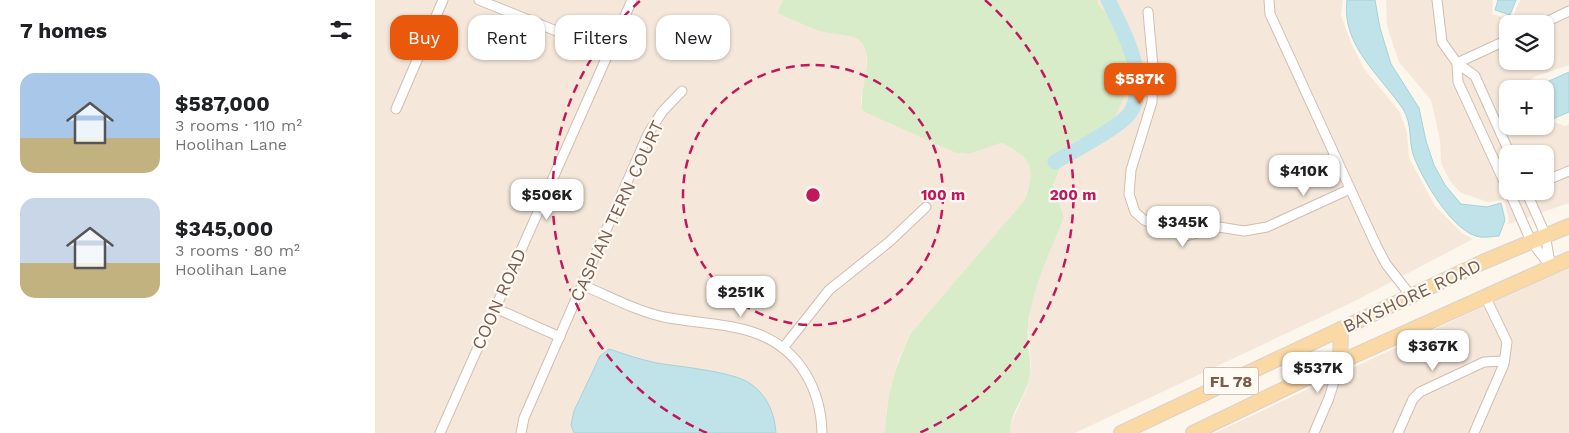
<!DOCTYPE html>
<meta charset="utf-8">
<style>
body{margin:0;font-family:"Work Sans",sans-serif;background:#f6f6f6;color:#202124;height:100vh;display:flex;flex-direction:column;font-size:19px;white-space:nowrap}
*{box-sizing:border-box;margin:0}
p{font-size:16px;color:#757577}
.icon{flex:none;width:28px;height:28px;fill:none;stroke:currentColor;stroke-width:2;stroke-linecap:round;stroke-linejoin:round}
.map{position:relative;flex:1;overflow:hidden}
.details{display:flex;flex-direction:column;background:#fff;width:375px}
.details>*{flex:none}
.top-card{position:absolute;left:15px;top:15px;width:475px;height:45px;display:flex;gap:10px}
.controls{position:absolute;left:1124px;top:15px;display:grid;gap:10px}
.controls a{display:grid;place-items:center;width:55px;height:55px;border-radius:10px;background:#fff;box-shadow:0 1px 4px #0004;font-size:25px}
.price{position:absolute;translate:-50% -42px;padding:0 11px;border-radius:10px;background:#fff;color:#222;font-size:16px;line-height:32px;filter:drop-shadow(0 1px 2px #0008)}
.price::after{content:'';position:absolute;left:50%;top:30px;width:15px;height:11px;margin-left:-8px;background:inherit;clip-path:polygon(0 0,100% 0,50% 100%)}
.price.active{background:#ea580c;color:#fff}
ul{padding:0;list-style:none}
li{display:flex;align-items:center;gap:15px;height:125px;padding:0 20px}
li span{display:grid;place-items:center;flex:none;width:140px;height:100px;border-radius:15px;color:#555}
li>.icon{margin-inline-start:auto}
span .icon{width:60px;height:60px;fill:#fffc;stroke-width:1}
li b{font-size:21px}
h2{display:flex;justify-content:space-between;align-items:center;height:60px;padding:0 20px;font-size:21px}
.tag{padding:0 18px;border-radius:15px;background:#fff;box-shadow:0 1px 4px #0004;font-size:18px;line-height:45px}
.tag.active{background:#ea580c;color:#fff}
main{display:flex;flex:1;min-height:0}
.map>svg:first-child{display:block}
</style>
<main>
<section class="details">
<h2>7 homes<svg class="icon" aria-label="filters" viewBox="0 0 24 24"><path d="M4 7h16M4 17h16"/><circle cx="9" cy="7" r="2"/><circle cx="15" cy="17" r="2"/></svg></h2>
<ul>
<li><span style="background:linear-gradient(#a9c7e8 65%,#c2b280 0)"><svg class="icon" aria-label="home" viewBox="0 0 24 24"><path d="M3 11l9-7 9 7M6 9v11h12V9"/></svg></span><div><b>$587,000</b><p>3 rooms · 110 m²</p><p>Hoolihan Lane</p></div></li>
<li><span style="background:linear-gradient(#c9d6e8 65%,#c2b280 0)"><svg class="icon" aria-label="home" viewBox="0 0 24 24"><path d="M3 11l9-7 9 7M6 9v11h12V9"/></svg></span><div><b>$345,000</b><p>3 rooms · 80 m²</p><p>Hoolihan Lane</p></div></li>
</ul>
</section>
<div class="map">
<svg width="1194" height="433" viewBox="0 0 1194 433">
<rect width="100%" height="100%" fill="#fdf6ec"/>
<g fill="#f5e8da" fill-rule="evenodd">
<polygon points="0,0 408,0 402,13 477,36 487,42 491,49 492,71 486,99 487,110 581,153 594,154 626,143 644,152 653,161 657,171 656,181 649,201 641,211 536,333 524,358 517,383 511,412 510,433 401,433 400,423 356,376 225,356 196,425 199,433 0,433"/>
<polygon points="722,0 968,0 966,15 976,43 989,69 1025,112 1032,133 1034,158 1060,206 1088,234 1098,239 978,302 700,433 635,433 635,425 652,388 656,366 653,327 658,290 689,217 678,185 695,144 730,126 753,60 739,19 723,6"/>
<path d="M1011,0H1118L1117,14L1134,19L1138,17L1145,0H1194V65L1159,77L1155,81L1152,89H1132V126H1170V115L1179,122L1190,126L1194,124V203L1133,224L1134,219L1129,200L1113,202L1086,193L1075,181L1066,163L1065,140L1056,100L1024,62L1012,26ZM1132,24H1170V61H1132ZM1132,154H1170V191H1132Z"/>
<polygon points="1194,266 1194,433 840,433 1124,299"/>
</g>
<path fill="#d8ecc9" d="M408,0H722C724,10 734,12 739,20C756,44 757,95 738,119C728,131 709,137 695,144L678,185L689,217C675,253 657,287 653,326C651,344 658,362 654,379C650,398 634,414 635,433H510C511,397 520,365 536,333L649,201C662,169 657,157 626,143L594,154L581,153L494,114L487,110C485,93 492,77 492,60C491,31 470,37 449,32C434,28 417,19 402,13Z"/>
<g fill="#bfe3e8" stroke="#a5d3da">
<path d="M972,0H1000L1005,28L1016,64L1044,108L1051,141L1059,165L1070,185L1086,204L1112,207L1126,203L1130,220L1124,236C1118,236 1111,238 1105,237C1078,233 1048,180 1039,157C1033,142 1038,125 1028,109C1005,75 966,45 972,0Z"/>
<polygon points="1123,0 1141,0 1135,15 1120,10"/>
<polygon points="1194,72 1194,112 1173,121 1170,112 1170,89 1163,89 1163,86"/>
<path d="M234,349C250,354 266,360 282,363C305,367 358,371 376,384C392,395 400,414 401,433H199L196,425L199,411L225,356Z"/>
</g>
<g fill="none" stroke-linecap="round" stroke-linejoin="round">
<path stroke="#bfe3e8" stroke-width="15" d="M680,162C697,152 745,127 755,113C776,80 748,30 733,0"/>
<defs>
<g id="minor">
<polyline points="104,0 234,52"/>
<polyline points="894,0 895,14 1001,245 1011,264 1036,296"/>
<polyline points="1062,0 1067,42 1082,63 1100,76 1135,154"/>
<polyline points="773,12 778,67 777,102 756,170 754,194 760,212 769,220 811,236 844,227 869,231 892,227 975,189"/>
<polyline points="1167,24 1194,11"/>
<polyline points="1082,63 1083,82 1132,188"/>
<polyline points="1082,63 1132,40"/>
<polyline points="21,109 68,0"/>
<polyline points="1170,181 1194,171"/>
<polyline points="1134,191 1156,241 1175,266"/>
<polyline points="1151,191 1170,234 1175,263"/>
<polyline points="1135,195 1145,191"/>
<path d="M207,285C234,296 261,311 289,317C319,323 354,323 383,334C425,350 446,390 447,433"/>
<polyline points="120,308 185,337"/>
<polyline points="408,348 454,290 514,242 551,207"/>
<polyline points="65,433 257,0"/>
<polyline points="146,433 149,418 273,134 287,112 307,91"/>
<polyline points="939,433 954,398 965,362"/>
<polyline points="1023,433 1038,399 1045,392 1109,362 1129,361"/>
<polyline points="1099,433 1129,364 1132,342 1110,296"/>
</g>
<g id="primary">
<polyline points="965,362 966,329"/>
<polyline points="746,433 1108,262 1194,226"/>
<polyline points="818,433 965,362 1194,259"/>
</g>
</defs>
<use href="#minor" stroke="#d1beb0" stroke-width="11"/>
<use href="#primary" stroke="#dad1cd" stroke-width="16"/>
<use href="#minor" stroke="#fff" stroke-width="9"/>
<use href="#primary" stroke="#fbd9a5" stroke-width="14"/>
</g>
<g fill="none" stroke="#c2185b" stroke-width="2.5" stroke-dasharray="9 6">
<circle cx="438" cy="195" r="130"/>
<path d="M332 433A260 260 0 0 1 266 0M610 0A260 260 0 0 1 544 433"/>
</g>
<g text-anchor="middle" stroke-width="4.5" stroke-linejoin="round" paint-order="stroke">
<rect fill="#fffaf3" stroke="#a28b7f" stroke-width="1" x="828.5" y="367.5" width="55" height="27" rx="4"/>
<g font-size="16" font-weight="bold" fill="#7a5c4d">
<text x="856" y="387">FL 78</text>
</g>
<g font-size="18" fill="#7a5c4d" stroke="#fffaf3">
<text transform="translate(242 211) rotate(-65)" y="6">CASPIAN TERN COURT</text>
<text transform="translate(1037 296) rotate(-25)" y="6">BAYSHORE ROAD</text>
<text transform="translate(124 299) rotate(-66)" y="6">COON ROAD</text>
</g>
</g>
<circle cx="438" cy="195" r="8" fill="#c2185b" stroke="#fffaf3" stroke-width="2.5"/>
<g font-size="15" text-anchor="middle" font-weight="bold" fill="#c2185b" stroke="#fffaf3" stroke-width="4.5" stroke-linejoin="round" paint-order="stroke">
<text x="568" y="200">100 m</text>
<text x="698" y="200">200 m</text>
</g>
</svg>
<div class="controls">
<a><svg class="icon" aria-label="layers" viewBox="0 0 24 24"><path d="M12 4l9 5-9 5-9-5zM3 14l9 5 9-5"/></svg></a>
<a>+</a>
<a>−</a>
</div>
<b class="price active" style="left:765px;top:105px">$587K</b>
<b class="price" style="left:929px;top:197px">$410K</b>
<b class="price" style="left:172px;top:221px">$506K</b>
<b class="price" style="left:808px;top:248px">$345K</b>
<b class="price" style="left:366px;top:318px">$251K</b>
<b class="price" style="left:1058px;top:372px">$367K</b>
<b class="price" style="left:943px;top:394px">$537K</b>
<div class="top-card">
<a class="tag active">Buy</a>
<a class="tag">Rent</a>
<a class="tag">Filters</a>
<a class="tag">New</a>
</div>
</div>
</main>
